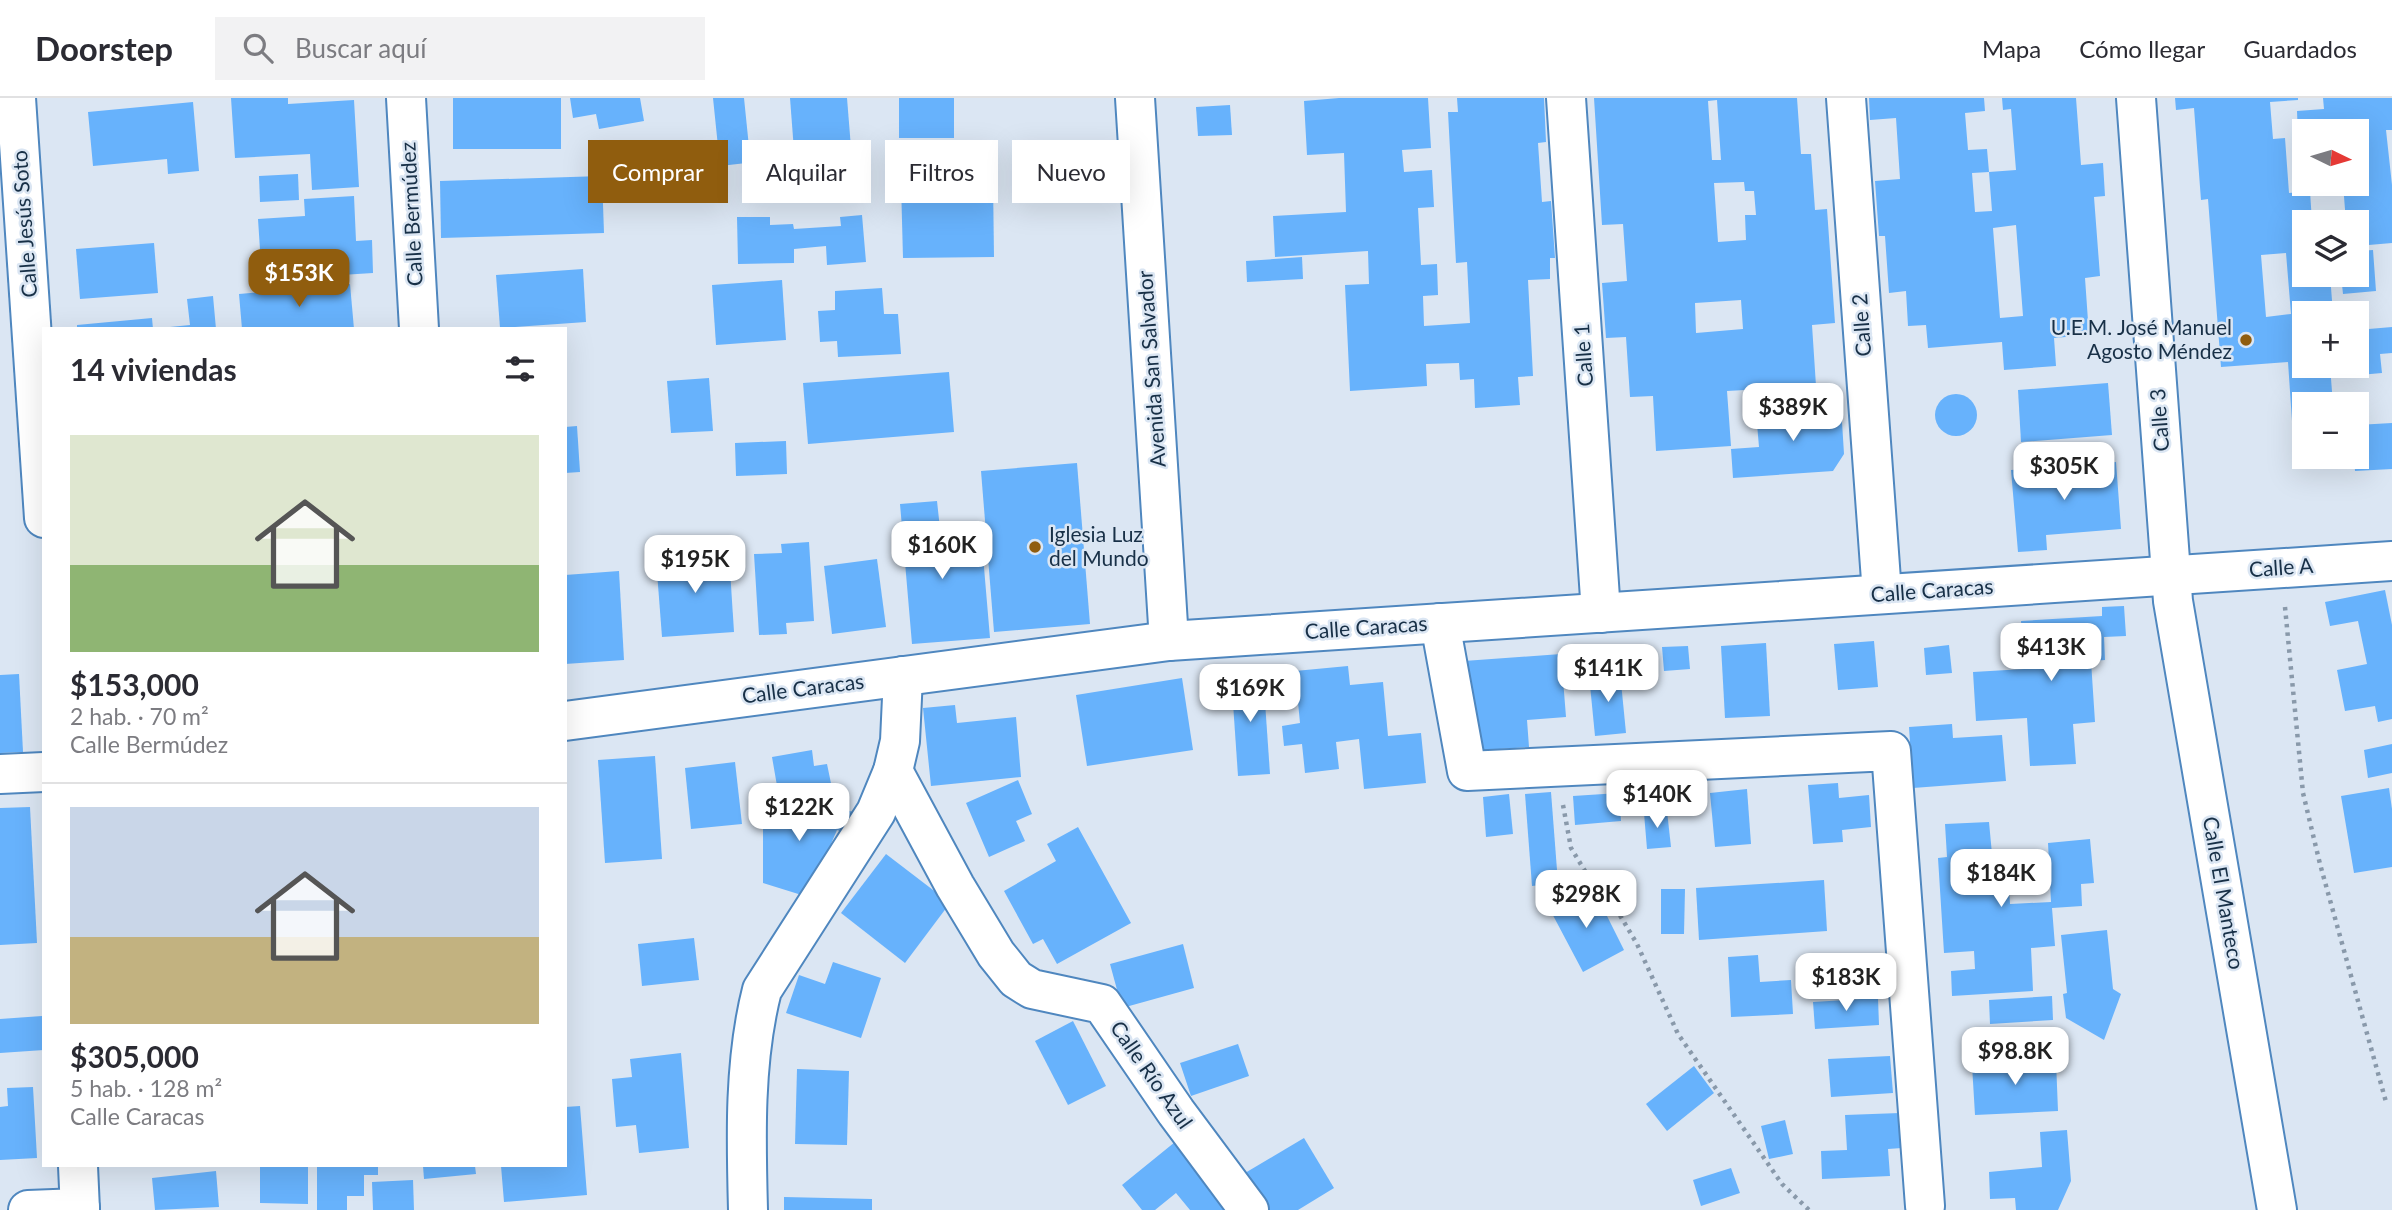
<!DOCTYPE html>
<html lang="es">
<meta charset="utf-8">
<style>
body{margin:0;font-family:Lato,sans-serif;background:#f2f2f3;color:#2b2b33;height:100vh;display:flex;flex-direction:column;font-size:26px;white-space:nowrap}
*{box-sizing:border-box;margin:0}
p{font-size:23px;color:#7c7c81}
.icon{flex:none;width:38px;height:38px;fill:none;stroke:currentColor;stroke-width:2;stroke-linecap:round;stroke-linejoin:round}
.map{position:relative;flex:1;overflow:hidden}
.side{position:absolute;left:42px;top:229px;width:525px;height:840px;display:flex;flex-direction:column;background:#fff;border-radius:0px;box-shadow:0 7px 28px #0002}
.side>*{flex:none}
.banner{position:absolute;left:588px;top:42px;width:665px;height:63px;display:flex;gap:14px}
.needle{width:46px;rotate:95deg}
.buttons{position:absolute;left:2292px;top:21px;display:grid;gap:14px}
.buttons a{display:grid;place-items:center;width:77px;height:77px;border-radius:0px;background:#fff;box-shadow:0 7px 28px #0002;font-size:35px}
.price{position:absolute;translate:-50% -60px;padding:0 16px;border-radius:14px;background:#fff;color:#222;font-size:23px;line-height:46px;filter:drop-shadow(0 2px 4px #0008)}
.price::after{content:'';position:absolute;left:50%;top:42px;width:21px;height:16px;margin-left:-10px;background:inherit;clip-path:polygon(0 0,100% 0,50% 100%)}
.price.on{background:#905d0e;color:#fff}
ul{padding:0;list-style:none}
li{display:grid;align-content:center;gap:14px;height:371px;padding:0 28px}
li+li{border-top:2px solid #e1e1e2}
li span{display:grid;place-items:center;height:217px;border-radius:0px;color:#555}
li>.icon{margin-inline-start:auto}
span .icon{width:126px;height:126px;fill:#fffc;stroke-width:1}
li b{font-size:30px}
h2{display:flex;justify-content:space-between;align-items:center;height:84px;padding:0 28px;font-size:30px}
.chip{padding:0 24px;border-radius:0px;background:#fff;box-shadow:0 7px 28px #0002;font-size:24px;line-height:63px}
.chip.on{background:#905d0e;color:#fff}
header{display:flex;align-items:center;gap:42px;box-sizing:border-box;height:98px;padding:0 35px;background:#fff;border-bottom:2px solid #e1e1e2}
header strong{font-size:33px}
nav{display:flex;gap:38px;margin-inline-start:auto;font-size:24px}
.search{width:490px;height:63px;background:#f2f2f3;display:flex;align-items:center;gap:18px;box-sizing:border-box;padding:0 24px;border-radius:0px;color:#7c7c81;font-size:26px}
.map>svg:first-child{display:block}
</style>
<header>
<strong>Doorstep</strong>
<div class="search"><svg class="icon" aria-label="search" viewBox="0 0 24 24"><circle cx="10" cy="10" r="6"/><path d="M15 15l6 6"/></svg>Buscar aquí</div>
<nav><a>Mapa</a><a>Cómo llegar</a><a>Guardados</a></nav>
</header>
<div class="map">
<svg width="2392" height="1112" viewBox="0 0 2392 1112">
<rect width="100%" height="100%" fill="#dbe6f3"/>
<g fill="#67b2fc" fill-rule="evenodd">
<polygon points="231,0 288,0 288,6 354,2 359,89 312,92 310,56 235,60"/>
<rect x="453" y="0" width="108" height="51"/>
<polygon points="570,0 640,0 644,23 599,31 596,16 573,20"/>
<polygon points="713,0 744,0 749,49 764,47 765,63 720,68"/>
<polygon points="790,0 847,0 854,87 797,92"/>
<rect x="899" y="0" width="55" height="40"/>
<polygon points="1339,0 1428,0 1431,50 1402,52 1404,74 1432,72 1434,109 1418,110 1421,167 1437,166 1438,197 1423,198 1424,228 1470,225 1467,164 1456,165 1448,14 1458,14 1457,0 1544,0 1546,44 1538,45 1542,104 1551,103 1555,160 1550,160 1550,181 1528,182 1533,278 1518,279 1520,307 1475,310 1474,281 1460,282 1459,265 1426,266 1427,288 1350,293 1345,187 1369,186 1368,153 1275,159 1273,118 1346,114 1344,55 1307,57 1304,3"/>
<path d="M1594,0H1797L1801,56H1811L1815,112L1827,111L1835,225L1812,227L1816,288L1727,293L1731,348L1656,353L1653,298L1630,299L1626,239L1606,240L1602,185L1627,183L1623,126L1602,127ZM1717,2L1721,62H1712L1708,3ZM1744,84L1745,93H1754L1756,117H1745L1746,142L1718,144L1714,85ZM1741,202L1743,231L1696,235L1695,205Z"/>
<path d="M1869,0H1984L1985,13L1965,15L1968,52L1987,51L1989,74L2016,72L2011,11L2003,12L2002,0H2076L2081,67L2103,65L2105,98L2094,99L2100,178L2085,180L2089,237L2054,240L2056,268L2004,272L2002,244L1928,250L1926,227L1908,228L1906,193L1889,195L1885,138H1879L1875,83L1900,81L1896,20L1870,22ZM1989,74L1992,113L1975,114L1972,75ZM2016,127L2023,218L2000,220L1993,130Z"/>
<path d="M2175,0H2298V2L2270,4L2273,41L2285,40L2289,95L2310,93L2312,124H2305V177H2330L2333,215H2305V268H2330L2333,306H2305V322L2292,323L2288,264L2221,269L2208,101L2201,102L2194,10L2176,12ZM2286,155L2291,216L2266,219L2261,157Z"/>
<polygon points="2323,0 2392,0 2392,32 2386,32 2392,87 2392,145 2357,148 2357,124 2346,124 2343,86 2357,86 2357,33 2305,33 2305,38 2298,39 2297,13 2324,11"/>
<polygon points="193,4 199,73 168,76 167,61 93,68 88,14"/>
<polygon points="1230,7 1232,37 1198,38 1196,9"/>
<polygon points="707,42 710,74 618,83 614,50"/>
<polygon points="298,76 299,102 260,104 259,78"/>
<polygon points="602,78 604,135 441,140 440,83"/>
<polygon points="993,83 994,159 903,160 901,85"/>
<polygon points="354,98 356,143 372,142 373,175 262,182 258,121 305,118 304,101"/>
<polygon points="862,117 866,164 827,167 826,148 794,151 794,165 738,166 737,119 770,119 770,127 793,126 794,131 841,128 840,119"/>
<polygon points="154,145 158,195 80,201 76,151"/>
<polygon points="2373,152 2376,193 2343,196 2341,177 2357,177 2357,153"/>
<polygon points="1302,159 1303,181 1247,184 1246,163"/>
<polygon points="583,171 586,224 500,230 496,177"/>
<polygon points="782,182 786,242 716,247 712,187"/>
<polygon points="350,186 354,231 242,231 239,196"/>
<polygon points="882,190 884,216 898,216 901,256 838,259 837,243 820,244 818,213 835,212 835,193"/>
<polygon points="213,198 216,231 170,231 170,229 190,227 187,201"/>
<polygon points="152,220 153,231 77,231 77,227"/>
<polygon points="2392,229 2392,255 2380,256 2382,275 2348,278 2347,268 2357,268 2357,232"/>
<polygon points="949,274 954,334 808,346 803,285"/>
<polygon points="709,280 713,333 671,335 667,283"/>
<polygon points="2108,285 2112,337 2021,344 2018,292"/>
<circle cx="1956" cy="317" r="21"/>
<polygon points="1841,308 1844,356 1833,373 1733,380 1731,351 1759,349 1756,314"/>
<polygon points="2392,325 2392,371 2355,373 2354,359 2357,359 2357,327"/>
<polygon points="577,328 580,374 565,375 565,329"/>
<polygon points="786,343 787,376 736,378 735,345"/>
<polygon points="2116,364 2121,431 2046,437 2047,452 2018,454 2011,372"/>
<polygon points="1077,365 1090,526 994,534 981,373"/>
<polygon points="937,403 942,449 982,446 990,540 912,546 900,406"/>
<polygon points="809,444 814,523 786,525 787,536 759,537 754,456 782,455 781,446"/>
<polygon points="729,456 734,534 662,539 656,461"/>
<polygon points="877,461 886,529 832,536 824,468"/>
<polygon points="619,473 624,562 565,566 565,477"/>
<polygon points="2385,492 2392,527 2392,621 2378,624 2375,608 2345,613 2337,572 2367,566 2358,523 2330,528 2325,504"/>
<polygon points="2124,508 2126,538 2104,539 2105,562 2091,563 2095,624 2073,626 2076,666 2030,668 2027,620 1976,623 1973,574 2024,571 2021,523 2102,518 2102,509"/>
<polygon points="1874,543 1878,589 1838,592 1834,546"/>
<polygon points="1766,545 1770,618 1725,620 1721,548"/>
<polygon points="1949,547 1952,575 1926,577 1924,550"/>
<polygon points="1688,548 1690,571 1664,573 1662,549"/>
<polygon points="1561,556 1566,619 1527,622 1529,649 1470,653 1464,563"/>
<polygon points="1348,568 1350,587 1383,584 1388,638 1421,635 1426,685 1364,691 1359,641 1336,644 1339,671 1305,675 1302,646 1284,648 1282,628 1300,625 1295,573"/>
<polygon points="1620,574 1626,635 1595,638 1589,577"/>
<polygon points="1263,575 1270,676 1238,678 1231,576"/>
<polygon points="19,576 23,654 0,655 0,577"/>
<polygon points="1182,580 1193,652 1087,668 1076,597"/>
<polygon points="955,607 957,625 1016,619 1021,679 931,688 923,610"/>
<polygon points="1952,626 1953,640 2002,637 2006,683 1913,690 1909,629"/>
<polygon points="2392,646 2392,675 2368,680 2364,652"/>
<polygon points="812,652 814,668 827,666 833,695 780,705 772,659"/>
<polygon points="655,658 662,761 605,765 598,662"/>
<polygon points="735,664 742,726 691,731 685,670"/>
<polygon points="1018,682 1032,716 1016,723 1025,743 989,759 966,705"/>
<polygon points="1838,685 1839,700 1869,697 1871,729 1842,732 1843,744 1813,746 1808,687"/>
<polygon points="2389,690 2392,711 2392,769 2354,775 2341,698"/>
<polygon points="1747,691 1751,746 1715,749 1710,695"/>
<polygon points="1551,694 1558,785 1532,788 1525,696"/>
<polygon points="1619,695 1621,723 1575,727 1573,698"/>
<polygon points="1509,696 1513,736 1486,739 1483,699"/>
<polygon points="820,705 857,715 847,736 837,732 808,799 763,785 763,709"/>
<polygon points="30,709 37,845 0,847 0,710"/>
<polygon points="1667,713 1671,749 1647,751 1644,715"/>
<polygon points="1989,724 1992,756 2007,755 2010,806 2051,804 2048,745 2090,741 2094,785 2081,786 2082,808 2052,810 2055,848 2031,850 2033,893 1952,898 1951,873 1975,871 1974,853 1944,855 1938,760 1947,759 1945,726"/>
<polygon points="1078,729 1131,825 1057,866 1043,841 1033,846 1004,793 1056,763 1047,746"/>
<polygon points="886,756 950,805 905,865 841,815"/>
<polygon points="1824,782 1827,833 1699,842 1696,790"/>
<polygon points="1661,791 1685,791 1684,836 1661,836"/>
<polygon points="1577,793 1585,809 1599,802 1624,852 1583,874 1547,806"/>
<polygon points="2107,832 2113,891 2121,896 2104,942 2066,920 2063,896 2067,895 2061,837"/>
<polygon points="694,840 699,882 642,888 638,846"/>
<polygon points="1183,846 1194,890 1122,910 1110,866"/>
<polygon points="1758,857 1760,884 1791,882 1793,916 1731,919 1728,859"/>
<polygon points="833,864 881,880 861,940 786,915 799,877 825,886"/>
<polygon points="1877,872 1878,897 1847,899 1846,874"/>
<polygon points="2052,898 2053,922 1990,926 1989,902"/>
<polygon points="1878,900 1879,927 1815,931 1813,904"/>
<polygon points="42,918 44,952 0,955 0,921"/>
<polygon points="1073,923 1106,988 1068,1007 1035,943"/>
<polygon points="1238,946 1249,978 1191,998 1180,965"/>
<polygon points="681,955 689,1050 639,1055 636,1027 616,1029 612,981 632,979 630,961"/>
<polygon points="1890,958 1893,995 1831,999 1828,961"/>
<polygon points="2013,959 2013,965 2056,963 2058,1013 1975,1017 1972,967 1984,966 1984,960"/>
<polygon points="1694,968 1714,995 1667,1033 1646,1006"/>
<polygon points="797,971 849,973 847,1047 795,1046"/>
<polygon points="33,989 37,1060 0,1062 0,1009 8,1008 7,990"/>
<polygon points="580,1008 587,1097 504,1104 501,1068 565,1068 565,1009"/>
<polygon points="1900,1015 1902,1050 1888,1051 1890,1078 1822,1081 1821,1053 1847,1052 1845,1017"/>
<polygon points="1785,1022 1793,1056 1769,1061 1761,1028"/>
<polygon points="2067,1032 2071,1083 2058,1112 2016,1112 2015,1100 1990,1101 1989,1074 2042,1069 2040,1034"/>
<polygon points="1304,1040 1334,1090 1298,1112 1267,1112 1245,1075"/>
<polygon points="1175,1044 1231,1112 1190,1112 1176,1095 1155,1112 1142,1112 1122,1087"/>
<polygon points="260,1068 308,1068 308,1106 260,1105"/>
<polygon points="317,1068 378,1068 378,1077 364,1077 364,1098 347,1098 347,1112 317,1112"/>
<polygon points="423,1068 475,1068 476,1076 424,1081"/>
<polygon points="1731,1070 1740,1095 1701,1108 1693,1082"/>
<polygon points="216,1073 219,1109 155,1112 152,1080"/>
<polygon points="413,1082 414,1112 373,1112 372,1084"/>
<polygon points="784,1099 872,1101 872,1112 784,1112"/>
</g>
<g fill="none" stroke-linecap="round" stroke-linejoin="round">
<defs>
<g id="minor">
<polyline points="16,0 44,420"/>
<polyline points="406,0 419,231"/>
<polyline points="1135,0 1169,543"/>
<polyline points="1566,0 1601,515"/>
<polyline points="1846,0 1882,496"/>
<polyline points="2136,0 2173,503 2277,1112"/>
<polyline points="1440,525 1467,673 1891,653 1925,1108"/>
<polyline points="565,623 1169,543 2392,463"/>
<polyline points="893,673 955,788 996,856 1016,881 1032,891 1102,906 1176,1014 1249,1112"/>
<polyline points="0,676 44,674"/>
<polyline points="78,1068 80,1112"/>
<polyline points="28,1112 80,1110"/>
<path d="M748,1112C746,1039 744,962 762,892L876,714L893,673L900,643L903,578"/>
</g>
</defs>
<use href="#minor" stroke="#4f87bf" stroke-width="42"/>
<g stroke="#8999aa" stroke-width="4.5" stroke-dasharray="3.5 5" stroke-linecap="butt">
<polyline points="2285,509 2303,695 2320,766 2386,1004"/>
<polyline points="1563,707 1571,750 1588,778 1611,802 1621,819 1637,846 1678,936 1782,1086 1809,1112"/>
</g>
<use href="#minor" stroke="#fff" stroke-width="38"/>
</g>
<g fill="#905d0e" stroke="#dbe6f3" stroke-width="2.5">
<circle cx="2246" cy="242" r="7"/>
<circle cx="1035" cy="449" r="7"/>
</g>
<g text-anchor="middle" stroke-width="5" stroke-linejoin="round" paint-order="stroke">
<g font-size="21" fill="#183047" stroke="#dbe6f3">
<text transform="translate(412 116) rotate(-93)" y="7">Calle Bermúdez</text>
<text transform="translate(25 126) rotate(-94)" y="7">Calle Jesús Soto</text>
<text transform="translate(1862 227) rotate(-94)" y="7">Calle 2</text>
<text transform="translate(1584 257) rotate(-94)" y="7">Calle 1</text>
<text transform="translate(1152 271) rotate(-94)" y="7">Avenida San Salvador</text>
<text transform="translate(2160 322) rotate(-94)" y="7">Calle 3</text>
<text transform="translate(2281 470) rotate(-4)" y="7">Calle A</text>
<text transform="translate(1932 493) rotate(-4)" y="7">Calle Caracas</text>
<text transform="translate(1366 530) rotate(-4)" y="7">Calle Caracas</text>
<text transform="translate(803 591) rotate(-7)" y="7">Calle Caracas</text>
<text transform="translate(2223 795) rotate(80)" y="7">Calle El Manteco</text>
<text transform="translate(1151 977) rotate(55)" y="7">Calle Río Azul</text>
</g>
<g font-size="21" fill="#183047" stroke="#dbe6f3" text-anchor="end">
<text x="2232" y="237">U.E.M. José Manuel<tspan x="2232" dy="24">Agosto Méndez</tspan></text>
<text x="1049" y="444" text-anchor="start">Iglesia Luz<tspan x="1049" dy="24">del Mundo</tspan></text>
</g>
</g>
</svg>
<div class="buttons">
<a><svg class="needle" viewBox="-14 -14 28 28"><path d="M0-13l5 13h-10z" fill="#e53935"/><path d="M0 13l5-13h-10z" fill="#7c7c81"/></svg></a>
<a><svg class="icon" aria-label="layers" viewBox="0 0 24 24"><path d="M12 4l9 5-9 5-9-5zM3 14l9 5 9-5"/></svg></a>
<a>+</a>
<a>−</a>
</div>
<b class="price on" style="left:299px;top:211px">$153K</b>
<b class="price" style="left:1793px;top:345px">$389K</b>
<b class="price" style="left:2064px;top:404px">$305K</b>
<b class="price" style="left:942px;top:483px">$160K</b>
<b class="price" style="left:695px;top:497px">$195K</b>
<b class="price" style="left:2051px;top:585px">$413K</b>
<b class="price" style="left:1608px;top:606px">$141K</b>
<b class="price" style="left:1250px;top:626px">$169K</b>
<b class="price" style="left:1657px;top:732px">$140K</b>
<b class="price" style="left:799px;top:745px">$122K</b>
<b class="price" style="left:2001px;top:811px">$184K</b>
<b class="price" style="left:1586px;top:832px">$298K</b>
<b class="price" style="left:1846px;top:915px">$183K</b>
<b class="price" style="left:2015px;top:989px">$98.8K</b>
<div class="banner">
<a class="chip on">Comprar</a>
<a class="chip">Alquilar</a>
<a class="chip">Filtros</a>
<a class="chip">Nuevo</a>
</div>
<section class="side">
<h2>14 viviendas<svg class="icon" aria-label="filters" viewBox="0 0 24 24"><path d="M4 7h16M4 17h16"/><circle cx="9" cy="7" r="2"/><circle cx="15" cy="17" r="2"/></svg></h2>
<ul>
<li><span style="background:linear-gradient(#dfe7d0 60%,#8fb573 0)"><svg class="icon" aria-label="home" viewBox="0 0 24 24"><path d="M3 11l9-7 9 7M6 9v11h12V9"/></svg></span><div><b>$153,000</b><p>2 hab. · 70 m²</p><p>Calle Bermúdez</p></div></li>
<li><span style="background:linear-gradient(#c9d6e8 60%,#c2b280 0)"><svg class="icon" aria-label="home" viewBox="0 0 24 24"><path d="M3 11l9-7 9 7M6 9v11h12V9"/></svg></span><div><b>$305,000</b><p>5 hab. · 128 m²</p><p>Calle Caracas</p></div></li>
</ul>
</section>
</div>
